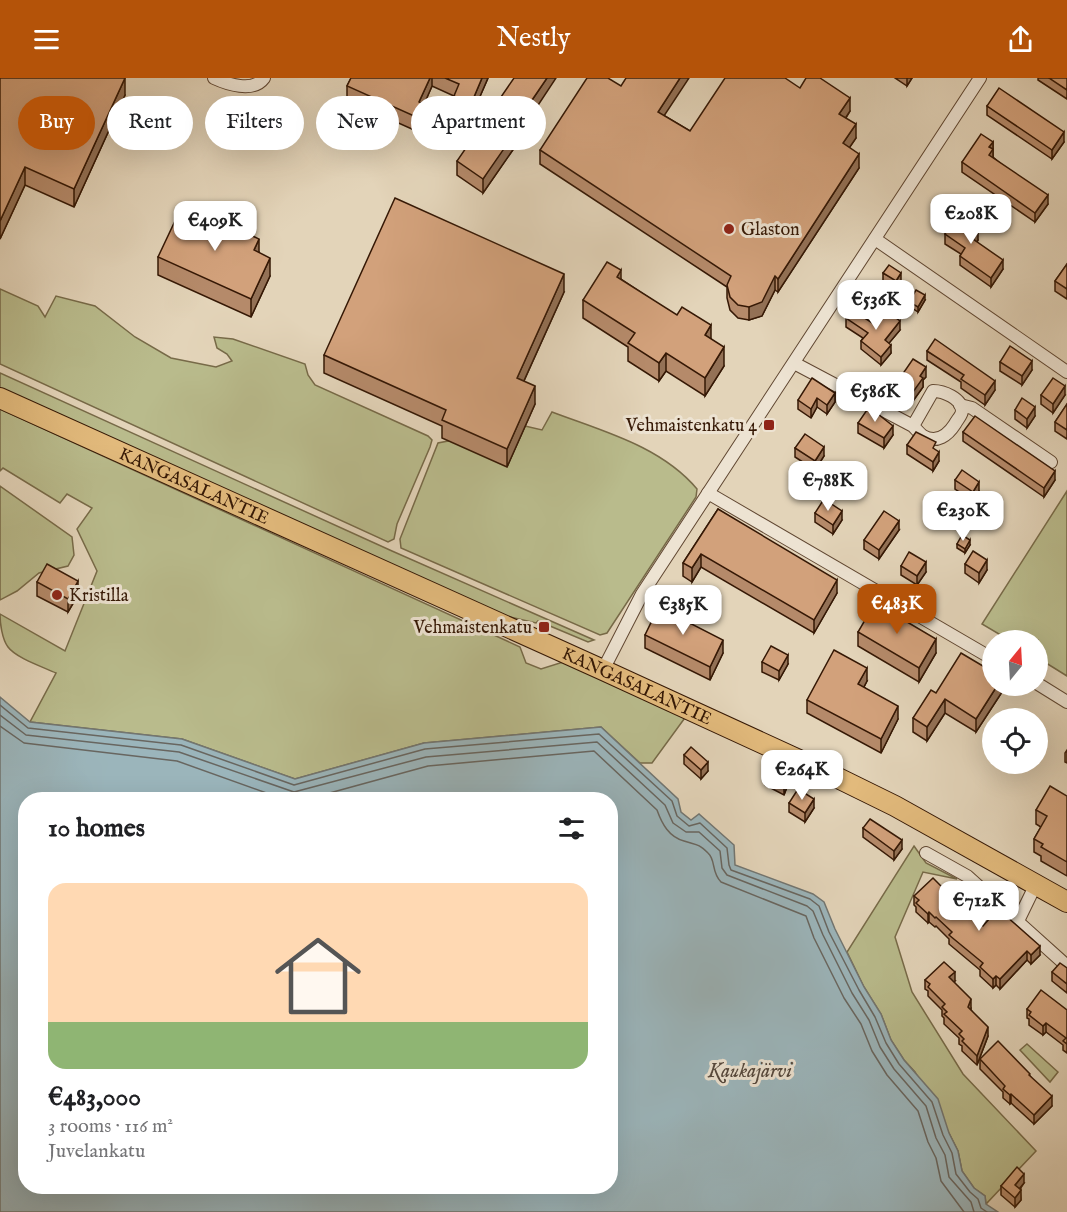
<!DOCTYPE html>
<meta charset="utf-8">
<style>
body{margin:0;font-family:"IM FELL English",serif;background:#f6f6f6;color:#202124;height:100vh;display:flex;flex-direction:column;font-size:22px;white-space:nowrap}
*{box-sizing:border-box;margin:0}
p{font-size:20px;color:#757577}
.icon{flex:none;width:33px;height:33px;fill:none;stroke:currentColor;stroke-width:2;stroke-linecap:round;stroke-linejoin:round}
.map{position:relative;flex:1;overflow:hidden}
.details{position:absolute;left:18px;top:714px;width:600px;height:402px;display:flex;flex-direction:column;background:#fff;border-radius:24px;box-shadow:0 6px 24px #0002}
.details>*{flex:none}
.hud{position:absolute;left:18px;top:18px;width:600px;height:54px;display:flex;gap:12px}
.needle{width:39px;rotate:18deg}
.tools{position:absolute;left:982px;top:552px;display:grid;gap:12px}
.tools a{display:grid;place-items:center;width:66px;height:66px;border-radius:50%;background:#fff;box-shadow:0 6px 24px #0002;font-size:30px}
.price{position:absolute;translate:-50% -51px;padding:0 14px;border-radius:12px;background:#fff;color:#222;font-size:20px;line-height:39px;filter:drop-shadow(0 2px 3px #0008)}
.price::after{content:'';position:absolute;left:50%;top:36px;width:18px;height:14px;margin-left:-9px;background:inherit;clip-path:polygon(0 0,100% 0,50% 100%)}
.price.active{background:#b45309;color:#fff}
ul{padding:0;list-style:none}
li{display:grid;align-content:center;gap:12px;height:318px;padding:0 30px}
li+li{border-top:2px solid #e0e0e0}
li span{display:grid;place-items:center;height:186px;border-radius:18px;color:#555}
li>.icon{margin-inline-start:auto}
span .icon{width:108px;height:108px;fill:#fffc;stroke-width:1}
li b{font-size:26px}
h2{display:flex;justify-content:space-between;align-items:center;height:72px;padding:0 30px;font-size:26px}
.tag{padding:0 21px;border-radius:27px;background:#fff;box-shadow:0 6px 24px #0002;font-size:21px;line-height:54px}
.tag.active{background:#b45309;color:#fff}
header{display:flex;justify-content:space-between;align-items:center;height:78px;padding:0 30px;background:#b45309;color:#fff;font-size:27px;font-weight:600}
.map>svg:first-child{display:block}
</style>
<header><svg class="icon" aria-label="menu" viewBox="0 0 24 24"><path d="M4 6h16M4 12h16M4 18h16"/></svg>Nestly<svg class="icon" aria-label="share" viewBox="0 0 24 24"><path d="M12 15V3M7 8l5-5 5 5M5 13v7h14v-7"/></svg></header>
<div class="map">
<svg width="1067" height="1134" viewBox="0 0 1067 1134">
<rect width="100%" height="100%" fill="#e3d4b9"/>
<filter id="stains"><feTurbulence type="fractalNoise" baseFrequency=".00333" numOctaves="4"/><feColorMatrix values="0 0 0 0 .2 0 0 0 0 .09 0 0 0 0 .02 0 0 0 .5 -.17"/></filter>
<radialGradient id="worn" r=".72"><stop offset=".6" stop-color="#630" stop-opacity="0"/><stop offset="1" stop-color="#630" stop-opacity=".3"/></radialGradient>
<g fill="#b9bb8c" stroke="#776a48" stroke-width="1.5">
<polygon points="0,211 38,228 45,239 56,218 95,228 135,259 171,280 216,289 232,283 227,276 217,270 214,259 233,261 305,286 308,297 315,307 428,358 432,362 430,369 397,446 394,461 388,464 0,286"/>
<polygon points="0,295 392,473 594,562 588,564 538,543 536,545 506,538 0,311"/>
<path d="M0,331L520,569L526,585L541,591L563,584L687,637L652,685H640L601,649L424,665L295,701L182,661L30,644L56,595C43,589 16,580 8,569C2,561 0,545 0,536L65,573L97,493L77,451L92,430L67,416L60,425L3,390L0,393Z"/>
<path d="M552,334C602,353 661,368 697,411L696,419L607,555L600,557L401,470L400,461L438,365L525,348L542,352Z"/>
<polygon points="0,408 72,459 74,477 68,488 39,495 17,513 0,522"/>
<polygon points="1067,413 1067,598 1038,580 1038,562 1009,562 982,546"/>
<polygon points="914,768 926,785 957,801 923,794 895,859 912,914 963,996 1036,1073 986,1126 985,1118 974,1110 962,1093 958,1073 949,1055 915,994 904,982 891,962 881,936 864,909 847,874"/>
<polygon points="1027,966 1058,994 1050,1004 1020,972"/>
</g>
<path fill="#9bb5bb" stroke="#727672" stroke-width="1.5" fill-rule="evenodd" d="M0,619L30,644L182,661L295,701L424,665L601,649L678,721L681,734L691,742L699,736L734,767L735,787L813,816L824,824L835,851L864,909L881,936L891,962L904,982L938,1021L949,1055L958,1073L962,1093L974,1110L985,1118L986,1126L998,1134H0ZM26,722H610V1108H26Z"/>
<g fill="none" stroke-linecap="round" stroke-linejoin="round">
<g stroke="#686660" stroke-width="1.5">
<polyline points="0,627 28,650 181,667 294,707 425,671 599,656 672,723 677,738 689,748 700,745 727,770 729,787 731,792 810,821 819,828 829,854 859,912 875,939 886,965 899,986 932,1024 943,1057 952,1075 956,1096 970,1114 978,1121 981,1130 987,1134"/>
<polyline points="0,637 26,657 179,674 294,714 426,679 597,664 665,727 673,745 686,754 699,754 720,773 722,790 727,797 807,828 813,833 823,857 852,915 869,942 880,969 894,991 926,1028 936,1060 945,1077 949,1099 971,1124 974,1134"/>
<polyline points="0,648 24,665 177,683 286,722"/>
<path d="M304,722L428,688L594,673L657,732C662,746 669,759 684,763C696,767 698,765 708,775C716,782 711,794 721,804L806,838L814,860L844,920L861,946L872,973L887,997L918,1033L928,1064L936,1080L941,1103L964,1134"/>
</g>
<defs>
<g id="street">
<path d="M214,0C227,6 253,15 264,0"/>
<polyline points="875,161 1067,294"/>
<path d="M794,285L913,348C916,351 920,356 923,358C937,366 948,357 955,346C957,342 962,337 962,333C962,320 943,313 933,313L913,348"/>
<polyline points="960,327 972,330 1051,384"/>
<polyline points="708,415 993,581"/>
<polyline points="603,592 642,516 980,0"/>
<polyline points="1038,606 1067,624"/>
<polyline points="926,775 967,798 1067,888"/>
<polyline points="1018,843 1036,806"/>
</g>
<g id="primary">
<path id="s1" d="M0,320L603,592L836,699L895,728L1067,824"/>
</g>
</defs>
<use href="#street" stroke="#604732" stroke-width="14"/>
<use href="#primary" stroke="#351805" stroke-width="22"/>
<use href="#street" stroke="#ede3d2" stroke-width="12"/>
<use href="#primary" stroke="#e2ba7c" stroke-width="20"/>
</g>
<g fill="#b58a6a" stroke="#351805" stroke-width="1.5">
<polygon points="0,0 125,17 74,129 25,107 0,161"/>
<polygon points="351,0 488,0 471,39 454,32 454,18 432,8 424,26 429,42 423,56 347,22 347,8"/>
<polygon points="895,0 912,0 907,8"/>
<polygon points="1038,0 1067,0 1067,21 1038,2"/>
<polygon points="800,10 850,33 846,40 856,60 849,70 859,90 778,214 775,212 762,238 749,242 738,240 730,232 727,220 727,209 540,86 540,72 665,38 690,53"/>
<polygon points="987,28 1064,64 1052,81 987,37"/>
<polygon points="519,56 519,63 483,115 457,97 457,83"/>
<polygon points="993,64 993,79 1048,126 1035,144 962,94 962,84"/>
<polygon points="940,140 978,162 977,164 1003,191 991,209 960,187 960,178 961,176 945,166 945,156 947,153 940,149"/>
<polygon points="259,174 270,198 251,239 158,197 158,179"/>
<polygon points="1067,186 1067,221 1055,213 1055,203"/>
<polygon points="883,195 901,204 896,212 883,204"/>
<polygon points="621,201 711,261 724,288 705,318 666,293 659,303 628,283 628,269 583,240 583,222"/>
<polygon points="564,214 524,303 535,326 507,389 442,360 442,348 324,295 324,277"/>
<polygon points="925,222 918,234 909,228 909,224"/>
<polygon points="846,240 900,252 889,265 891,275 881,287 861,271 861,263 863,260 846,249"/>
<polygon points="927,273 995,312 985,327 961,310 961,304 927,282"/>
<polygon points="1000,284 1032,292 1022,307 1000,293"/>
<polygon points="926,299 923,302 923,309 908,330 893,320 893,310"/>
<polygon points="835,315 835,324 827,336 817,329 811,340 798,331 798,322"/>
<polygon points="1041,317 1065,317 1053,335 1041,326"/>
<polygon points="1067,326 1067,361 1055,353 1055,344"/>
<polygon points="1015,332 1035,338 1027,350 1015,341"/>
<polygon points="858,345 893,357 884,370 858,355"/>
<polygon points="963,354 1055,402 1044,419 963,363"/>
<polygon points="907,367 939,383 933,393 907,376"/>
<polygon points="795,370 824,378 815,392 795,379"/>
<polygon points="955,402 979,413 973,423 955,411"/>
<polygon points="718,431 837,515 814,555 701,489 692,504 683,498 683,485"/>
<polygon points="815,435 842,442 833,456 815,444"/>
<polygon points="899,452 879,481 864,471 864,462"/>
<polygon points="957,466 970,467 965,475 957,470"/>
<polygon points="965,486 987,492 979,505 965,495"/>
<polygon points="901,488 926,494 917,507 901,497"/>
<polygon points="37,504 78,517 68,534 37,518"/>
<polygon points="674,537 723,575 710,602 645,570 645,557"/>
<polygon points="858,554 936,575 919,604 858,568"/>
<polygon points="762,584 788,586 779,602 762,594"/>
<polygon points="867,603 864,609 898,641 881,675 807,635 807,622"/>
<polygon points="1002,608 1002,614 976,654 945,635 927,663 913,654 913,640 936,615"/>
<polygon points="1067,672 1067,685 1065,684 1065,675"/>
<polygon points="684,677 708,693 701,701 684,686"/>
<polygon points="765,698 790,701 784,717 765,707"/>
<polygon points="1067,718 1067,798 1041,783 1041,778 1034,774 1034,761 1041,749 1036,746 1036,732"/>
<polygon points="789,725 814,730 805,744 789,734"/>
<polygon points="863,750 902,771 894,782 863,759"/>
<polygon points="943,815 963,835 983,848 1040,877 1031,886 1027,882 1000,911 996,907 993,910 980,898 980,892 949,866 949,861 936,848 935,849 929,844 928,845 916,834 916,829 914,827 914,818"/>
<polygon points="1067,890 1067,915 1052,903 1052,894"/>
<polygon points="925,902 955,903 954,904 971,930 971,932 988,958 977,987 962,973 962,968 959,966 959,960 944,946 944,940 942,938 942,932 928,918 928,913 925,911"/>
<polygon points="1027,931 1067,932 1067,975 1063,972 1063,967 1046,954 1043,957 1029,947 1029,941 1027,940"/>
<polygon points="980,981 1030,998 1052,1028 1034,1046 1011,1025 1010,1026 1003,1020 1003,1014 980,991"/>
<polygon points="1024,1105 1020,1111 1021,1122 1015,1129 1001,1117 1001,1108"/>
</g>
<g fill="#937156" stroke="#351805" stroke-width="1.5">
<polygon points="125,0 125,17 74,129 74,111"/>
<polygon points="430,0 432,0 432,8 419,38 419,24"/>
<polygon points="482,0 488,0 471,39 471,26"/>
<polygon points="547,0 556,0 519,56 519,63 483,115 483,101 515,47"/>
<polygon points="680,0 689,0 658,47 658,34"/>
<polygon points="907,0 912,0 907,8"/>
<polygon points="850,20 850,33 839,50 839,36"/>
<polygon points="429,29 429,42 423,56 423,42"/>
<polygon points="856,46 856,60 843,79 843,65"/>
<polygon points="1064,54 1064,64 1052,81 1052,72"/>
<polygon points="993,64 993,80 989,86 989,69"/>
<polygon points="859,76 859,90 778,214 778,201"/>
<polygon points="25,89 25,107 0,161 0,143"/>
<polygon points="1048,117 1048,126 1035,144 1035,135"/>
<polygon points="978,153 978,162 973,170 973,161"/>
<polygon points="259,161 259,179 254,172"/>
<polygon points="270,180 270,198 251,239 251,221"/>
<polygon points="1003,182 1003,191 991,209 991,200"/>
<polygon points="621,192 621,211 617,199"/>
<polygon points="901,195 901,204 896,212 896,203"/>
<polygon points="564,196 564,214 517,318 517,300"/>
<polygon points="775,198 775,212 762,238 749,242 749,229"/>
<polygon points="925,217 925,222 918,234 918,229"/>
<polygon points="900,243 900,252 885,270 885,262"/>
<polygon points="711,247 711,265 705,257"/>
<polygon points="891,267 891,275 881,287 881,279"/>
<polygon points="724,269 724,288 705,318 705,300"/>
<polygon points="666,275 666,293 659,303 659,285"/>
<polygon points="1032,283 1032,292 1022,307 1022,298"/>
<polygon points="926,289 926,299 923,302 923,309 908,330 908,321 920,298"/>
<polygon points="995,303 995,312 985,327 985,317"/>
<polygon points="535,308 535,326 507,389 507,371"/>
<polygon points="1065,308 1065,317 1053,335 1053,326"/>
<polygon points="835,315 835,324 827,336 827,327"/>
<polygon points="817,320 817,329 811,340 811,331"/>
<polygon points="1035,329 1035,338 1027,350 1027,341"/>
<polygon points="893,348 893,357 884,370 884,360"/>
<polygon points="824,369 824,378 815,392 815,383"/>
<polygon points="939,374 939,383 933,393 933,384"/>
<polygon points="1055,393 1055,402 1044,419 1044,410"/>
<polygon points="979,404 979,413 973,423 973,414"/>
<polygon points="842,433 842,442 833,456 833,447"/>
<polygon points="899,443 899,452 879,481 879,472"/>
<polygon points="970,462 970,467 965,475 965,471"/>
<polygon points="701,476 701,489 692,504 692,490"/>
<polygon points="987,482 987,492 979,505 979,495"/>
<polygon points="926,484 926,494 917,507 917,498"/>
<polygon points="837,502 837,515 814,555 814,542"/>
<polygon points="78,503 78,517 68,534 68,521"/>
<polygon points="674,528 674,542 670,535"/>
<polygon points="936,561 936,575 919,604 919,590"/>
<polygon points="723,562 723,575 710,602 710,589"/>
<polygon points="788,577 788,586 779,602 779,593"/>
<polygon points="867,590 867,603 858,620 858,606"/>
<polygon points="997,608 1002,608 1002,614 976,654 976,641"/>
<polygon points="945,621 945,635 927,663 927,649"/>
<polygon points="898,628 898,641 881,675 881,661"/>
<polygon points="708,684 708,693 701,701 701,692"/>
<polygon points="790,692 790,701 784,717 784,708"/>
<polygon points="814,721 814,730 805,744 805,735"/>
<polygon points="902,762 902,771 894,782 894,773"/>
<polygon points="929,834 929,844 928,845 928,836"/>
<polygon points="1040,868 1040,877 1031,886 1031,877"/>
<polygon points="1027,873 1027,882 1000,911 1000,901"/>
<polygon points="955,894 955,903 949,909 949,899"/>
<polygon points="996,898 996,907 993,910 993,901"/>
<polygon points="971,921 971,930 968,938 968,929"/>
<polygon points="1046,945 1046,954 1043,957 1043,948"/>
<polygon points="988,949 988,958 977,987 977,978"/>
<polygon points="1011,1016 1011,1025 1010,1026 1010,1017"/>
<polygon points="1052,1018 1052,1028 1034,1046 1034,1037"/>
<polygon points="1024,1096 1024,1105 1015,1116 1015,1107"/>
<polygon points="1021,1112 1021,1122 1015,1129 1015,1120"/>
</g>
<g fill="#d2a17b" stroke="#351805" stroke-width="1.5">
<polygon points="0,0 125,0 74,111 25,89 0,143"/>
<polygon points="351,0 430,0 419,24 429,29 423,42 347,8"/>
<polygon points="445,0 482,0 471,26 454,18 459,6"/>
<polygon points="514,0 547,0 515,47 519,49 483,101 457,83"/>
<polygon points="587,0 608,0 621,8 626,0 680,0 658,34 690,53 725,0 785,0 800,10 806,0 820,0 850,20 839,36 856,46 843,65 859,76 778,201 775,198 762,224 749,229 738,227 730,219 727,207 731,198 540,72"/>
<polygon points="1049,0 1067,0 1067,12"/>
<polygon points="999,10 1064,54 1052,72 987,28"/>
<polygon points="981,56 993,64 989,69 993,71 989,77 1048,117 1035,135 962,84"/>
<polygon points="395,120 564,196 517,300 535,308 507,371 442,342 446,332 324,277"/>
<polygon points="183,126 259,161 254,172 270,180 251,221 158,179"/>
<polygon points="946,131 978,153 973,161 1003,182 991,200 960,178 965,170 945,156 951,146 940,140"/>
<polygon points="607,184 621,192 617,199 677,237 682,229 711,247 705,257 724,269 705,300 666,275 659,285 628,265 635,255 583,222"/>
<polygon points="1067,186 1067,211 1055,203"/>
<polygon points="889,187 901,195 896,203 883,195"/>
<polygon points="916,212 925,217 918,229 909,224"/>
<polygon points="852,232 874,246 885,232 900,243 885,262 891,267 881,279 861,263 868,255 846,240"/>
<polygon points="935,261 995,303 985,317 961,301 964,297 927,273"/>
<polygon points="1010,268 1032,283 1022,298 1000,284"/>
<polygon points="913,281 926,289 920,298 923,300 908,321 893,310"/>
<polygon points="812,300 835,315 827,327 817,320 811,331 798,322"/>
<polygon points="1053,300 1065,308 1053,326 1041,317"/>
<polygon points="1022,320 1035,329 1027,341 1015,332"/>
<polygon points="1067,326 1067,352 1055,344"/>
<polygon points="869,329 893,348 884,360 858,345"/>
<polygon points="975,338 1055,393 1044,410 963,354"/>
<polygon points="916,354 936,364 933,370 939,374 933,384 907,367"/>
<polygon points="805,356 824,369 815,383 795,370"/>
<polygon points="962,392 979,404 973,414 955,402"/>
<polygon points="824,421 842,433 833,447 815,435"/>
<polygon points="718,431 837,502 814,542 701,476 692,490 683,485"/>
<polygon points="884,433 899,443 879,472 864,462"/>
<polygon points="962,457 970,462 965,471 957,466"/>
<polygon points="973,473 987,482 979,495 965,486"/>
<polygon points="909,474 926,484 917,498 901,488"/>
<polygon points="47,486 78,503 68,521 37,504"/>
<polygon points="662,522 674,528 670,535 723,562 710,589 645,557"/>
<polygon points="875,525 936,561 919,590 858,554"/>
<polygon points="771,568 788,577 779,593 762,584"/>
<polygon points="834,572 867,590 858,606 898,628 881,661 807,622"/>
<polygon points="961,575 993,594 993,608 997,608 976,641 945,621 927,649 913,640 931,612 936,615"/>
<polygon points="691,669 708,684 701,692 684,677"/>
<polygon points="771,686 780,690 781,688 790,692 784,708 765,698"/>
<polygon points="1050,708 1067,718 1067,784 1041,769 1043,766 1034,761 1047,738 1036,732"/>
<polygon points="798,711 814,721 805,735 789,725"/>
<polygon points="870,741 902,762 894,773 863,750"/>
<polygon points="933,800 943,810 941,813 963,835 966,832 983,848 998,831 1040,868 1031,877 1027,873 1000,901 996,898 993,901 980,889 983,885 949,857 952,854 936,839 935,840 929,834 928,836 916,825 919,822 914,818"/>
<polygon points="944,884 955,894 949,899 971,921 968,929 988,949 977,978 962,963 964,961 959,956 962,953 944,936 947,934 942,929 945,926 928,909 930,906 925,902"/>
<polygon points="1060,885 1067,890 1067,906 1052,894"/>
<polygon points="1041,912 1067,932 1067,966 1063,963 1066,960 1046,945 1043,948 1029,937 1031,934 1027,931"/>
<polygon points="998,963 1030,996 1029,997 1052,1018 1034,1037 1011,1016 1010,1017 1003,1011 1005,1008 980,981"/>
<polygon points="1017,1089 1024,1096 1015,1107 1021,1112 1015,1120 1001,1108"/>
</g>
<g fill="#8f2418" stroke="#ede3d2" stroke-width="2">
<circle cx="729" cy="151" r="6"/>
<rect x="763" y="341" width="12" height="12" rx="3"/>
<circle cx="57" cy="517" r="6"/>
<rect x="538" y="543" width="12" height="12" rx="3"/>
</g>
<g text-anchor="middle" stroke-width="6" stroke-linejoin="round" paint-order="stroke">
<g font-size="18" fill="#351805" stroke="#ede3d2" text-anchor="start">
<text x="741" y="157">Glaston</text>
<text x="757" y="353" text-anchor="end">Vehmaistenkatu 4</text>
<text x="69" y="523">Kristilla</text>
<text x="532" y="555" text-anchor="end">Vehmaistenkatu</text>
</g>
<g font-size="18" fill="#351805" stroke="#ede3d2">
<text dy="6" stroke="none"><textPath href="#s1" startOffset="213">KANGASALANTIE</textPath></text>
<text dy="6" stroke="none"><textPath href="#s1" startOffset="699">KANGASALANTIE</textPath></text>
</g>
<g font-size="20" font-style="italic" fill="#54473c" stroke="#ede3d2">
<text x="750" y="999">Kaukajärvi</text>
</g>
</g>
<rect width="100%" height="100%" filter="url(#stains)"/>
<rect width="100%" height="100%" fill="url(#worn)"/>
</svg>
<div class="tools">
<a><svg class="needle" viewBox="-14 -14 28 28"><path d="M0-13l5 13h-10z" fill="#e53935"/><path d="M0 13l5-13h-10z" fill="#757577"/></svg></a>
<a><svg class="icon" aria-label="locate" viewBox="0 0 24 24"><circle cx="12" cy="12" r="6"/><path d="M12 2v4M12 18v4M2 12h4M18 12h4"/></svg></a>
</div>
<b class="price" style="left:971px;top:167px">€208K</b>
<b class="price" style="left:215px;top:174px">€409K</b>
<b class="price" style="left:876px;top:253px">€536K</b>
<b class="price" style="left:875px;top:345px">€586K</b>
<b class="price" style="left:828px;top:434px">€788K</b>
<b class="price" style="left:963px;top:464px">€230K</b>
<b class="price active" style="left:897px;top:557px">€483K</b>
<b class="price" style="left:683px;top:558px">€385K</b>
<b class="price" style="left:802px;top:723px">€264K</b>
<b class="price" style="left:979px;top:854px">€712K</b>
<div class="hud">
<a class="tag active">Buy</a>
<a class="tag">Rent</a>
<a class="tag">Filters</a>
<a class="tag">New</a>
<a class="tag">Apartment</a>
</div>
<section class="details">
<h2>10 homes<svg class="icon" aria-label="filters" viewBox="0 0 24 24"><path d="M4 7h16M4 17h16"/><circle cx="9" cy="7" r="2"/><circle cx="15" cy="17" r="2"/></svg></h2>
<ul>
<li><span style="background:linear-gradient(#ffd9b3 75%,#8fb573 0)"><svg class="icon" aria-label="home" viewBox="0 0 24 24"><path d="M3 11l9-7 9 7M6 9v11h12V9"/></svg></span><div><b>€483,000</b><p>3 rooms · 116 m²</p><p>Juvelankatu</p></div></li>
</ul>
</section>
</div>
